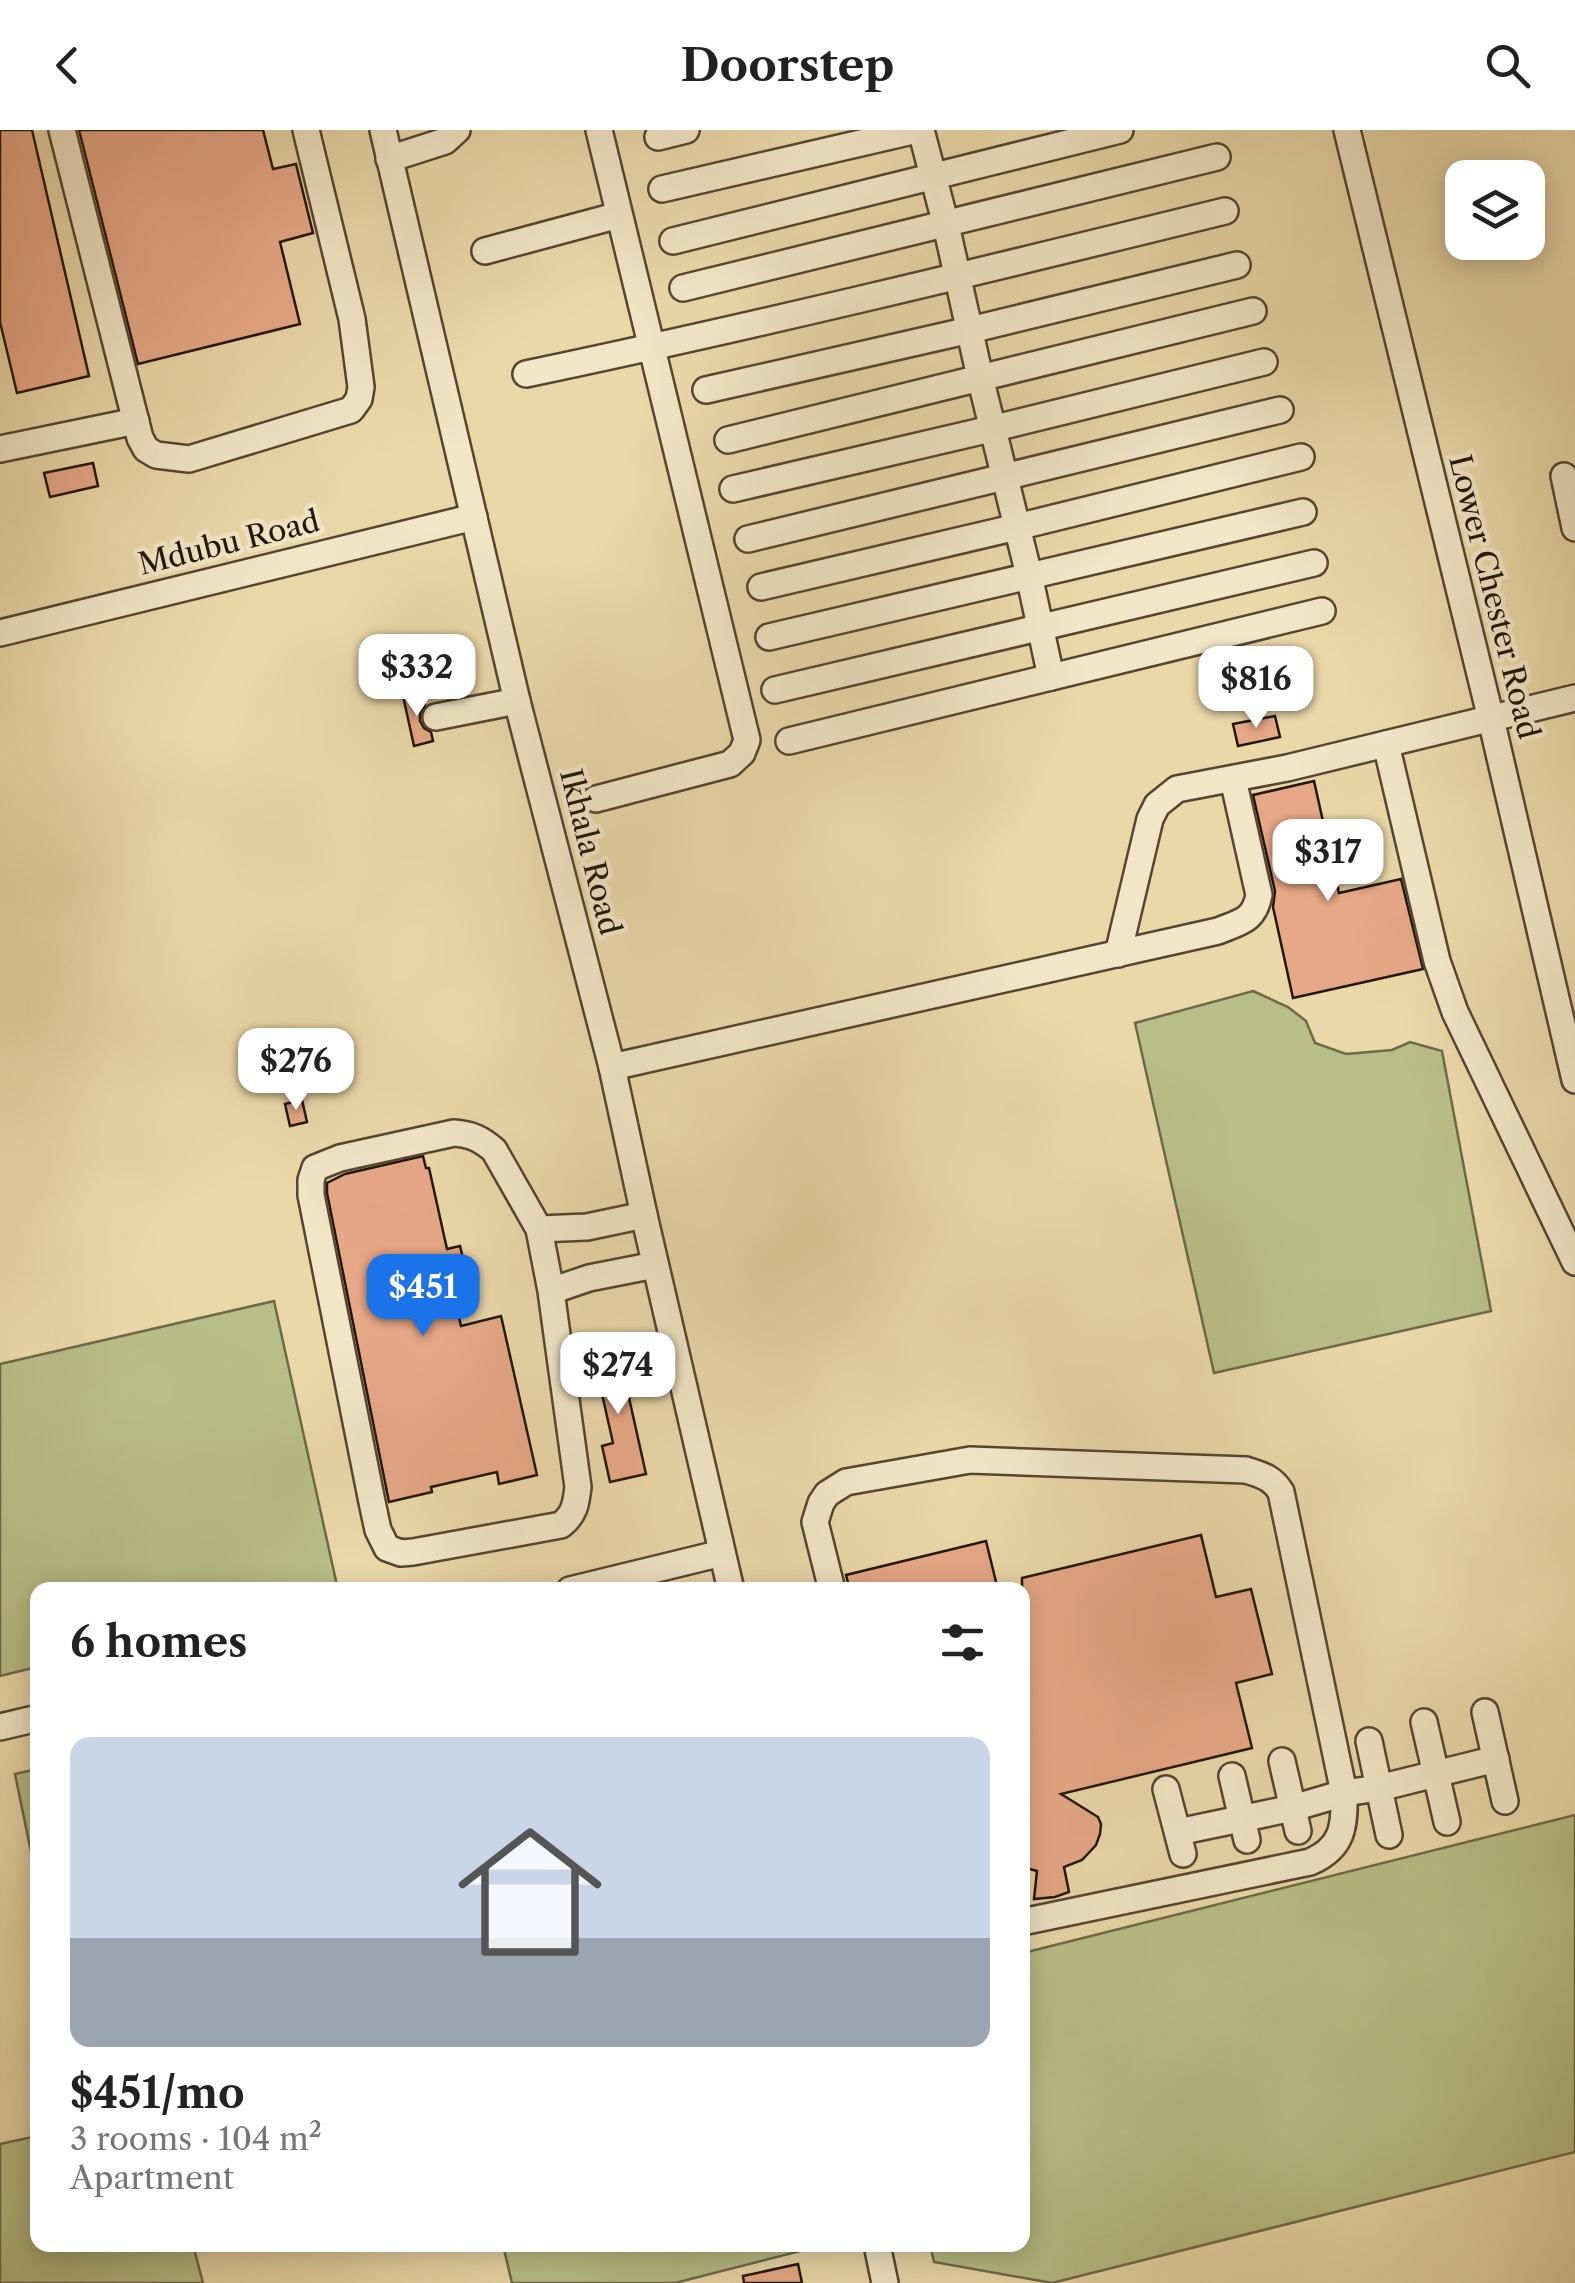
<!DOCTYPE html>
<meta charset="utf-8">
<style>
body{margin:0;font-family:"Libre Caslon Text",serif;background:#f6f6f6;color:#222;height:100vh;display:flex;flex-direction:column;font-size:38px;white-space:nowrap}
*{box-sizing:border-box;margin:0}
p{font-size:32px;color:#767676}
.icon{flex:none;width:55px;height:55px;fill:none;stroke:currentColor;stroke-width:2;stroke-linecap:round;stroke-linejoin:round}
.map{position:relative;flex:1;overflow:hidden}
.drawer{position:absolute;left:30px;top:1452px;width:1000px;height:670px;display:flex;flex-direction:column;background:#fff;border-radius:20px;box-shadow:0 5px 25px #0003}
.drawer>*{flex:none}
.fabs{position:absolute;left:1445px;top:30px;display:grid;gap:20px}
.fabs a{display:grid;place-items:center;width:100px;height:100px;border-radius:20px;background:#fff;box-shadow:0 5px 25px #0003;font-size:50px}
.price{position:absolute;translate:-50% -85px;padding:0 22px;border-radius:20px;background:#fff;color:#222;font-size:32px;line-height:65px;filter:drop-shadow(0 2px 5px #0008)}
.price::after{content:'';position:absolute;left:50%;top:60px;width:30px;height:22px;margin-left:-15px;background:inherit;clip-path:polygon(0 0,100% 0,50% 100%)}
.price.current{background:#1a73e8;color:#fff}
ul{padding:0;list-style:none}
li{display:grid;align-content:center;gap:20px;height:530px;padding:0 40px}
li+li{border-top:2px solid #e0e0e0}
li span{display:grid;place-items:center;height:310px;border-radius:20px;color:#555}
li>.icon{margin-inline-start:auto}
span .icon{width:180px;height:180px;fill:#fffc;stroke-width:1}
li b{font-size:42px}
h2{display:flex;justify-content:space-between;align-items:center;height:120px;padding:0 40px;font-size:42px}
header{display:flex;justify-content:space-between;align-items:center;height:130px;padding:0 40px;background:#fff;font-size:45px;font-weight:700}
.map>svg:first-child{display:block}
</style>
<header><svg class="icon" aria-label="back" viewBox="0 0 24 24"><path d="M15 5l-7 7 7 7"/></svg>Doorstep<svg class="icon" aria-label="search" viewBox="0 0 24 24"><circle cx="10" cy="10" r="6"/><path d="M15 15l6 6"/></svg></header>
<div class="map">
<svg width="1575" height="2153" viewBox="0 0 1575 2153">
<rect width="100%" height="100%" fill="#ebd8a9"/>
<filter id="stains"><feTurbulence type="fractalNoise" baseFrequency=".002" numOctaves="4"/><feColorMatrix values="0 0 0 0 .2 0 0 0 0 .09 0 0 0 0 .02 0 0 0 .5 -.17"/></filter>
<radialGradient id="worn" r=".72"><stop offset=".6" stop-color="#630" stop-opacity="0"/><stop offset="1" stop-color="#630" stop-opacity=".3"/></radialGradient>
<g fill="#b8be87" stroke="#6d6a48" stroke-width="2.5">
<polygon points="1253,861 1288,877 1306,891 1315,913 1346,924 1392,920 1410,912 1442,921 1491,1181 1214,1243 1135,893"/>
<polygon points="274,1171 338,1460 38,1460 37,1537 0,1546 0,1234"/>
<polygon points="37,1639 38,1639 37,1751 15,1644"/>
<polygon points="1575,1685 1575,2022 1052,2153 934,2132 930,2115 1022,2115 1023,1823"/>
<polygon points="37,2006 38,2115 193,2115 203,2153 0,2153 0,2014"/>
<polygon points="503,2115 824,2115 675,2153 512,2153"/>
</g>
<g fill="#e7a887" stroke="#22160a" stroke-width="2.5">
<polygon points="0,0 32,0 89,246 17,263 0,192"/>
<polygon points="79,0 263,0 273,39 296,34 313,103 280,112 300,194 138,234"/>
<polygon points="93,333 98,356 50,367 44,343"/>
<polygon points="422,562 425,575 420,583 420,591 424,598 431,602 433,611 414,616 403,566"/>
<polygon points="1275,586 1280,607 1238,616 1233,594"/>
<polygon points="1314,651 1339,763 1401,749 1423,839 1293,868 1273,777 1275,761 1253,665"/>
<polygon points="302,970 307,992 290,996 285,974"/>
<polygon points="423,1026 426,1038 429,1038 447,1119 460,1116 471,1161 454,1164 461,1196 501,1186 537,1345 499,1354 497,1342 431,1357 432,1362 389,1372 327,1063 327,1053 345,1044"/>
<polygon points="617,1214 646,1344 610,1352 602,1316 613,1313 592,1219"/>
<polygon points="1201,1405 1216,1467 1251,1459 1272,1544 1236,1553 1252,1618 1061,1664 1098,1687 1101,1694 1100,1704 1096,1715 1082,1730 1064,1737 1069,1762 1055,1767 1034,1769 1037,1741 1022,1737 1022,1448"/>
<polygon points="986,1411 998,1460 850,1460 846,1445"/>
<polygon points="798,2134 802,2153 744,2153 743,2146"/>
</g>
<g fill="none" stroke-linecap="round" stroke-linejoin="round">
<defs>
<g id="minor">
<polyline points="62,0 140,308 146,319 156,325 189,329 351,280 359,269 361,257 352,189 306,0"/>
<polyline points="383,0 517,571 612,937 644,1085 731,1460"/>
<polyline points="921,0 946,95 980,247 1029,445 1051,547"/>
<polyline points="1347,0 1491,589 1575,950"/>
<polyline points="658,7 686,0"/>
<polyline points="389,29 445,11 457,0"/>
<polyline points="662,59 917,0"/>
<polyline points="673,111 1120,0"/>
<polyline points="485,121 619,85"/>
<polyline points="683,158 1217,27"/>
<path d="M526,244C760,195 993,138 1225,81"/>
<polyline points="706,260 970,200 1237,135"/>
<polyline points="728,310 1253,181"/>
<polyline points="0,319 136,291"/>
<polyline points="1564,346 1575,398"/>
<polyline points="733,359 995,298 1264,232"/>
<polyline points="748,409 1280,280"/>
<polyline points="761,457 1017,397 1301,327"/>
<polyline points="0,503 474,387"/>
<polyline points="769,507 1303,382"/>
<polyline points="775,560 1314,433"/>
<polyline points="436,587 517,571"/>
<polyline points="789,611 1322,481"/>
<polyline points="1386,614 1437,831 1455,882 1575,1132"/>
<polyline points="596,669 730,634 742,623 747,610 599,0"/>
<polyline points="1118,824 1150,689 1157,675 1177,659 1287,638 1575,568"/>
<path d="M612,937L1218,801C1240,792 1254,791 1259,765L1233,649"/>
<polyline points="539,1099 587,1097 644,1085"/>
<path d="M551,1161L539,1099L494,1020C481,1009 471,1004 454,1003L340,1028L315,1038L311,1050V1065L372,1372L378,1400L387,1418L401,1423L413,1422L561,1395C575,1384 576,1373 578,1357L551,1161L589,1148L655,1135"/>
<polyline points="570,1460 722,1423"/>
<path d="M832,1460L815,1392L821,1373L827,1364L846,1352L970,1330L1246,1340C1261,1345 1272,1347 1281,1362L1344,1663C1345,1696 1343,1718 1310,1732L1022,1792"/>
<polyline points="1485,1582 1505,1671"/>
<polyline points="1424,1592 1447,1692"/>
<polyline points="0,1597 38,1588"/>
<polyline points="1369,1611 1389,1705"/>
<polyline points="1282,1631 1298,1701"/>
<polyline points="1232,1646 1247,1710"/>
<polyline points="1166,1659 1183,1724"/>
<polyline points="1178,1702 1293,1678 1344,1663 1379,1658 1496,1629"/>
<polyline points="877,2115 885,2153"/>
</g>
</defs>
<use href="#minor" stroke="#544632" stroke-width="30"/>
<use href="#minor" stroke="#f2e6c7" stroke-width="25"/>
</g>
<g text-anchor="middle" stroke-width="9" stroke-linejoin="round" paint-order="stroke">
<g font-size="30" fill="#22160a" stroke="#f2e6c7">
<text transform="translate(229 413) rotate(-14)" y="10">Mdubu Road</text>
<text transform="translate(1494 467) rotate(76)" y="10">Lower Chester Road</text>
<text transform="translate(590 722) rotate(76)" y="10">Ikhala Road</text>
</g>
</g>
<rect width="100%" height="100%" filter="url(#stains)"/>
<rect width="100%" height="100%" fill="url(#worn)"/>
</svg>
<div class="fabs">
<a><svg class="icon" aria-label="layers" viewBox="0 0 24 24"><path d="M12 4l9 5-9 5-9-5zM3 14l9 5 9-5"/></svg></a>
</div>
<b class="price" style="left:417px;top:589px">$332</b>
<b class="price" style="left:1256px;top:601px">$816</b>
<b class="price" style="left:1328px;top:774px">$317</b>
<b class="price" style="left:296px;top:983px">$276</b>
<b class="price current" style="left:423px;top:1209px">$451</b>
<b class="price" style="left:618px;top:1287px">$274</b>
<section class="drawer">
<h2>6 homes<svg class="icon" aria-label="filters" viewBox="0 0 24 24"><path d="M4 7h16M4 17h16"/><circle cx="9" cy="7" r="2"/><circle cx="15" cy="17" r="2"/></svg></h2>
<ul>
<li><span style="background:linear-gradient(#c9d6e8 65%,#9aa5b1 0)"><svg class="icon" aria-label="home" viewBox="0 0 24 24"><path d="M3 11l9-7 9 7M6 9v11h12V9"/></svg></span><div><b>$451/mo</b><p>3 rooms · 104 m²</p><p>Apartment</p></div></li>
</ul>
</section>
</div>
